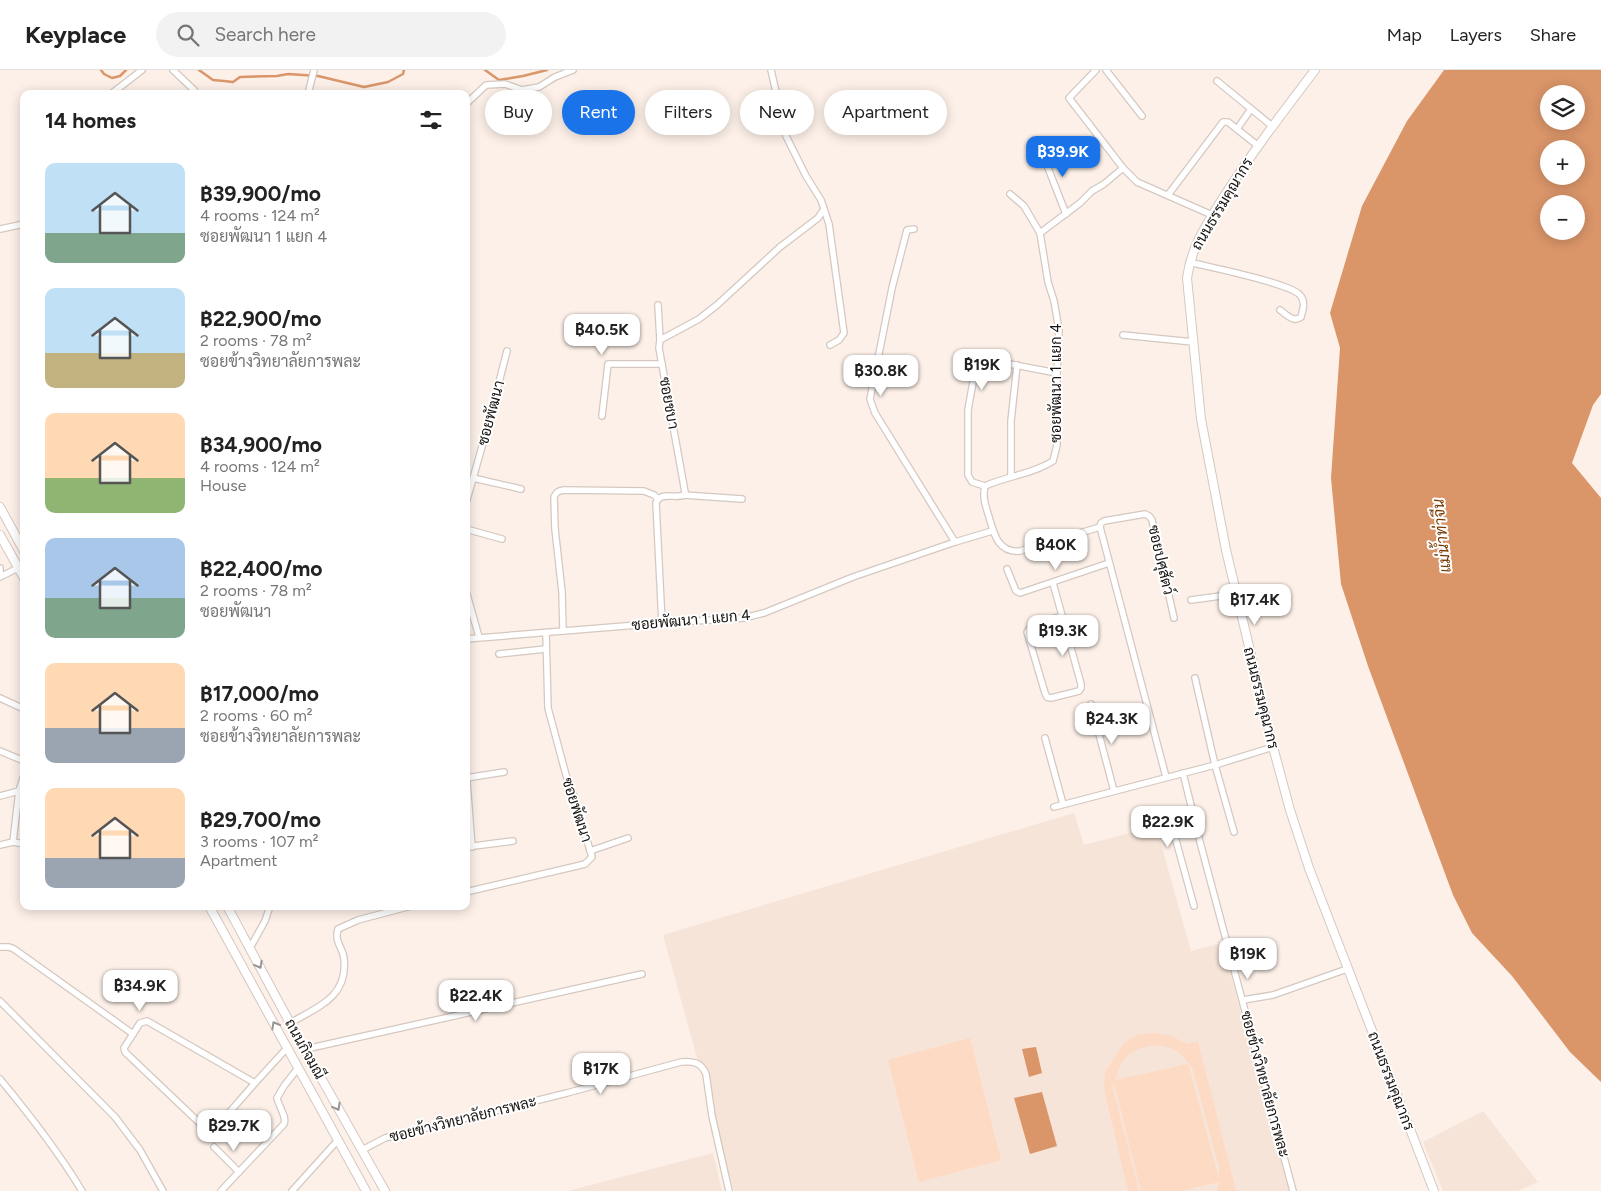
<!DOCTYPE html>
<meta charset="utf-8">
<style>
body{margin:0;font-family:Figtree,Sarabun,sans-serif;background:#f2f2f2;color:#222;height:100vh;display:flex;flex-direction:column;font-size:19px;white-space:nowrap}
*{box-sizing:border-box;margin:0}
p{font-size:16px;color:#767676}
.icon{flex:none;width:28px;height:28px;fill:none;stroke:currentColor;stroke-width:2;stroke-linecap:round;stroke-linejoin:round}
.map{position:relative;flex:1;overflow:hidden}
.side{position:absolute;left:20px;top:20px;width:450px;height:820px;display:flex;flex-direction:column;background:#fff;border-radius:10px;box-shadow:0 2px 12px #0003}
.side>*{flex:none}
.top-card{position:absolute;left:485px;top:20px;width:475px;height:45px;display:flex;gap:10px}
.fabs{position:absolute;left:1540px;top:15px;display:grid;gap:10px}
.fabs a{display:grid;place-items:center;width:45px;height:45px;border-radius:50%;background:#fff;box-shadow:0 2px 12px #0003;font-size:25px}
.price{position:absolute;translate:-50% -42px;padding:0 11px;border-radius:10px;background:#fff;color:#222;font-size:16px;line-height:32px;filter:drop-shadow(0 1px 2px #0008)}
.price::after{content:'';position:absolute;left:50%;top:30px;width:15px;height:11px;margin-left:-8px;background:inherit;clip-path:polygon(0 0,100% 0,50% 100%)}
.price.active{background:#1a73e8;color:#fff}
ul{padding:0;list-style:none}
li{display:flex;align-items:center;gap:15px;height:125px;padding:0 25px}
li span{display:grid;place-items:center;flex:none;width:140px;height:100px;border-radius:10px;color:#555}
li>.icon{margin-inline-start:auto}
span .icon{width:60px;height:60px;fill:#fffc;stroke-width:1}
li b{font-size:21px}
h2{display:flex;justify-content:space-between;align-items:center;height:60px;padding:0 25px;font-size:21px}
.chip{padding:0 18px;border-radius:22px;background:#fff;box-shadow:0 2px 12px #0003;font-size:18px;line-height:45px}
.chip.active{background:#1a73e8;color:#fff}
header{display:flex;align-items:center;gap:30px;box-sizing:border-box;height:70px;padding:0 25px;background:#fff;border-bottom:1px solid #e0e0e0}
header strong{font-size:24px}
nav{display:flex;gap:28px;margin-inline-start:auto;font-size:18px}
.search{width:350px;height:45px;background:#f2f2f2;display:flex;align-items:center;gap:12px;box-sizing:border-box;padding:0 18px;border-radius:28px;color:#767676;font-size:19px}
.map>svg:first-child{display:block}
</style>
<header>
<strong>Keyplace</strong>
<div class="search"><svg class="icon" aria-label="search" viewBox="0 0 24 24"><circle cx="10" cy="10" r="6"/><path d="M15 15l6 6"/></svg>Search here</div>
<nav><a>Map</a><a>Layers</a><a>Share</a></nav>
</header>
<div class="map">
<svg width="1601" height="1121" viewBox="0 0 1601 1121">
<rect width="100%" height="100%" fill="#fcf0e8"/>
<g fill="#f7e4d8">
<polygon points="1074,743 1084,775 1156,756 1191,881 1222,873 1289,1121 734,1121 663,865"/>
<polygon points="1483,1041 1538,1112 1518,1121 1443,1121 1423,1072"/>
<polygon points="713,1083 722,1121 568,1121"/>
</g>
<g fill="#fddac4" fill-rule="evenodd">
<path d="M1155,963L1171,966L1187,974L1198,971L1236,1121H1217L1219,1112L1181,1121H1141L1114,1013L1113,1019L1139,1121H1128L1104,1019L1105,1002L1124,973L1138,965ZM1158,975C1176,978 1183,984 1193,1000L1219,1097V1109L1188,994L1115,1010C1122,985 1132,978 1158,975Z"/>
<polygon points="970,968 1001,1090 919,1112 888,990"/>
</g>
<g fill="#da9569" fill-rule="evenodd">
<path d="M1444,0H1601V324L1593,335L1572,393L1601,428V1012L1570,982L1512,906L1472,863L1453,825L1368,596L1341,514L1331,408L1340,278L1330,243L1362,136L1407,51ZM1549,24H1576V51H1549ZM1549,79H1576V106H1549ZM1549,134H1576V161H1549Z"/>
<polygon points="1036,977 1042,1003 1029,1007 1022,979"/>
<polygon points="1042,1022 1057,1076 1030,1084 1014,1028"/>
</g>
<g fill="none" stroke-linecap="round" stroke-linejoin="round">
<g stroke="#da9569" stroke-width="2.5">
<polyline points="101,0 104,4 112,8 120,6 126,0"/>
<polyline points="199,0 213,10 224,11 233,12 240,7 277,6 288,4 318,6 364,17 388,12 403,4 404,0"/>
<polyline points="485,0 499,10 523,6 547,0"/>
</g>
<defs>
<g id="street">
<polyline points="173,0 194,20"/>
<polyline points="771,0 786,66 806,106 821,130 829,154 844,263 839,270 830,275"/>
<polyline points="1096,0 1069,28 1123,98 1137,112 1212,145"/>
<polyline points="1106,0 1142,46"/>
<polyline points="1217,11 1272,56"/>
<polyline points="111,24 142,0"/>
<polyline points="308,24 314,0"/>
<polyline points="466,34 486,15 505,14 522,20 539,17 555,7 573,0"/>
<polyline points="1237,59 1251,39"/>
<polyline points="1041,80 1066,144"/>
<polyline points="1010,124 1024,136 1040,163"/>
<polyline points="1168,125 1223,52 1228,52 1257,75"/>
<polyline points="0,159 24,154"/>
<polyline points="914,159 907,160 892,218 870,329 875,343 955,472"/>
<path d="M1189,192C1209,197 1290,213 1300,225C1306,232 1303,239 1301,247C1294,253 1287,245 1280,240"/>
<polyline points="658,235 660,270"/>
<polyline points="1123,265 1193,272"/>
<polyline points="602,346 608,294 662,294"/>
<polyline points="1011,406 1011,351 1017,295"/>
<polyline points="473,408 521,419"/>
<polyline points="985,416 972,412 968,405 968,340 976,295 978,291 983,289 1057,303"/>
<polyline points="684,425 742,429"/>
<polyline points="466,433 487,359 507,281"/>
<path d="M1100,457L1020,481C998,483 994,464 989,447C986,437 982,427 985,416C1007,406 1033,404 1053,391L1057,375V303L1059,260L1054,231L1048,212L1040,163L1080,133L1092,121L1104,114L1123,98"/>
<polyline points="466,459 502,469"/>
<polyline points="0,498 0,504"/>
<polyline points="1007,499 1016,521 1020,523 1109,493"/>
<polyline points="0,507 18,498"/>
<polyline points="1053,513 1081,614 1081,618 1079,621 1051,628 1047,627 1045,623 1027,562 1032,555 1062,546"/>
<polyline points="466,521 479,567"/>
<polyline points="1191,530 1236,524"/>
<path d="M662,553L656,433C660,421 675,429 684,425L685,422L659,278L660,270L699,249L717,235L780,177L818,148L824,139"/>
<path d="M563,561L562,522L555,459L554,427C556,422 558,421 564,420L644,421L654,425L657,428"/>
<polyline points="466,569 662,553 744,548 764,543 853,507 955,472 992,461"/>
<polyline points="499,584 546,579"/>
<polyline points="1195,608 1215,695 1234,762"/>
<polyline points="0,628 24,639"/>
<polyline points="1091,634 1114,721"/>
<polyline points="1045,668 1063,734"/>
<polyline points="0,681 24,691"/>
<polyline points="466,699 472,777"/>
<polyline points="1183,703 1200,772 1293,1121"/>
<polyline points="1166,707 1100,457 1101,453 1104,451 1145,444 1149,446 1152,450 1174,548"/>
<polyline points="466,708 504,702"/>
<polyline points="0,726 19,721 24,722"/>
<polyline points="1054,737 1215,695 1273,677"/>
<polyline points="1193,744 1176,748 1173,751 1172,756 1194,836"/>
<polyline points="13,772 19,721 24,705"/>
<polyline points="0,775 13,772 24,774"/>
<polyline points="466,777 513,771"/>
<polyline points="590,781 628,768"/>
<polyline points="466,822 577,796 585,794 592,787 573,723 566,705 548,638 546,563"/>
<polyline points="0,877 9,877 14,879 133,964 140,953 147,951 255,1013 287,978"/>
<polyline points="250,878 265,851 270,836"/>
<polyline points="1243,930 1273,925 1347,899"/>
<polyline points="0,931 115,1047 140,1080 163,1121"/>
<path d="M290,953C318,937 348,927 344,889C343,877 334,873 338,859L358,850L411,836"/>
<polyline points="133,964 124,978 125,982 209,1062 213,1061 255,1013"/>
<polyline points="306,979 642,904"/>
<path d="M0,1009C29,1044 58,1081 82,1121"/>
<polyline points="214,1077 239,1102"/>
<path d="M362,1080L385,1068L567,1023L681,992C693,991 701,992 706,1004L712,1046L729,1121"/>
<path d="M221,1121L284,1054C287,1047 279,1037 277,1028L284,1016L298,998"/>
<polyline points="292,1121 338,1070"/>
</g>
<g id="secondary">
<path d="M1315,0C1283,42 1251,84 1223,128C1206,155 1192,175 1187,208L1201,349L1226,480L1273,677L1290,740L1309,798L1434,1121"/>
<polyline points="0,437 24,481"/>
<polyline points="0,465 24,508"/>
<polyline points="209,836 366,1121"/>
<polyline points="227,836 290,953 385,1121"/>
</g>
</defs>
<use href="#street" stroke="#d4c8c1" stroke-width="8"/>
<use href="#secondary" stroke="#d4c8c1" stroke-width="10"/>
<use href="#street" stroke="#fff" stroke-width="5.5"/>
<use href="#secondary" stroke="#fff" stroke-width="8"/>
</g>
<defs><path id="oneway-chevron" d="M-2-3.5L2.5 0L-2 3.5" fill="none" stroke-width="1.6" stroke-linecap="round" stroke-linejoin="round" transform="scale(1.25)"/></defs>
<g stroke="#979594">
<use href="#oneway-chevron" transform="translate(259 895) rotate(61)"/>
<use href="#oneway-chevron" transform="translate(275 955) rotate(-119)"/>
<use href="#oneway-chevron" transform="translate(337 1037) rotate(61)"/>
</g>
<g text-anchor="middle" stroke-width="4" stroke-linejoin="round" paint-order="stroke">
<g font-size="15" fill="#181411" stroke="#fff">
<text transform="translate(1222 134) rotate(-59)" y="5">ถนนธรรมคุณากร</text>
<text transform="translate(1056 313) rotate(-90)" y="5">ซอยพัฒนา 1 แยก 4</text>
<text transform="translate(669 333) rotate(80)" y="5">ซอยชบา</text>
<text transform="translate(491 343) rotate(-75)" y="5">ซอยพัฒนา</text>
<text transform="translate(1161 490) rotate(77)" y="5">ซอยปศุสัตว์</text>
<text transform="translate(691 550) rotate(-5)" y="5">ซอยพัฒนา 1 แยก 4</text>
<text transform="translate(1261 628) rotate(76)" y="5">ถนนธรรมคุณากร</text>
<text transform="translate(577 740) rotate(72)" y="5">ซอยพัฒนา</text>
<text transform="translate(305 979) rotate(61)" y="5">ถนนกิจมณี</text>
<text transform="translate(1391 1011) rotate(69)" y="5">ถนนธรรมคุณากร</text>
<text transform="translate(1265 1014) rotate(75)" y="5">ซอยข้างวิทยาลัยการพละ</text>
<text transform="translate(463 1049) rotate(-14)" y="5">ซอยข้างวิทยาลัยการพละ</text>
</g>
<g font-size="16" font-style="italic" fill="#773900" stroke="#fff">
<text transform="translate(1441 466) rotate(-96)" y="6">แม่น้ำท่าจีน</text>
</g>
</g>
</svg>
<div class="fabs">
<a><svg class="icon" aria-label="layers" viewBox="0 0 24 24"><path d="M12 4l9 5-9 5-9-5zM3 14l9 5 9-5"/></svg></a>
<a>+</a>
<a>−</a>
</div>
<b class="price active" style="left:1063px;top:108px">฿39.9K</b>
<b class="price" style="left:602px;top:286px">฿40.5K</b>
<b class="price" style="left:982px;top:321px">฿19K</b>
<b class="price" style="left:881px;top:327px">฿30.8K</b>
<b class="price" style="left:1056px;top:501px">฿40K</b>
<b class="price" style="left:1255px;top:556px">฿17.4K</b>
<b class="price" style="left:1063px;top:587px">฿19.3K</b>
<b class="price" style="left:1112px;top:675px">฿24.3K</b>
<b class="price" style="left:1168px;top:778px">฿22.9K</b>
<b class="price" style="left:1248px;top:910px">฿19K</b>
<b class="price" style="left:140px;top:942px">฿34.9K</b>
<b class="price" style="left:476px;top:952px">฿22.4K</b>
<b class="price" style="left:601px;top:1025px">฿17K</b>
<b class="price" style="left:234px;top:1082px">฿29.7K</b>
<div class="top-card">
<a class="chip">Buy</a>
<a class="chip active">Rent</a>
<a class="chip">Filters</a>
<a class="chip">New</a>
<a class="chip">Apartment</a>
</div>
<section class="side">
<h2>14 homes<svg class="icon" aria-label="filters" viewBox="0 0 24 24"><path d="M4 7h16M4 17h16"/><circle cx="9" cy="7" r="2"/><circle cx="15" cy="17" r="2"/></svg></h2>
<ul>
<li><span style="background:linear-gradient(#bfe0f5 70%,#7fa58c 0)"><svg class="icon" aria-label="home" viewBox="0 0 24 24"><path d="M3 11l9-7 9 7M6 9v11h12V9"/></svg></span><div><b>฿39,900/mo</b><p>4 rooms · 124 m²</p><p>ซอยพัฒนา 1 แยก 4</p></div></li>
<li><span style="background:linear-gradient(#bfe0f5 65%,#c2b280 0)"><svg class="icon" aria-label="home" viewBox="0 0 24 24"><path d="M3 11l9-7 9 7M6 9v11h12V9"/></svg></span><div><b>฿22,900/mo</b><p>2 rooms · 78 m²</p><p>ซอยข้างวิทยาลัยการพละ</p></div></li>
<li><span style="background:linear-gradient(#ffd9b3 65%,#8fb573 0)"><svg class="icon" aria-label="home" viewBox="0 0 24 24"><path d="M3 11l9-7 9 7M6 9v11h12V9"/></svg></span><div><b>฿34,900/mo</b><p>4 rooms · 124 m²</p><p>House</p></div></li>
<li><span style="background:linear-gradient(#a9c7e8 60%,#7fa58c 0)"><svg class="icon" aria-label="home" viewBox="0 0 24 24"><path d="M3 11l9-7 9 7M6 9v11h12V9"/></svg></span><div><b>฿22,400/mo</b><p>2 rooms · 78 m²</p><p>ซอยพัฒนา</p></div></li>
<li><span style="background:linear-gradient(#ffd9b3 65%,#9aa5b1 0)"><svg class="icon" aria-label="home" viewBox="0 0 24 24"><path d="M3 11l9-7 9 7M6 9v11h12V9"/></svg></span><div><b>฿17,000/mo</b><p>2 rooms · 60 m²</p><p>ซอยข้างวิทยาลัยการพละ</p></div></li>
<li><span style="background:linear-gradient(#ffd9b3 70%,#9aa5b1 0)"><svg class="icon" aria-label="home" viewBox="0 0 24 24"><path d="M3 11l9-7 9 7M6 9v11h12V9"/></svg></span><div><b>฿29,700/mo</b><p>3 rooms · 107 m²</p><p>Apartment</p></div></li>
</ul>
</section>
</div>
